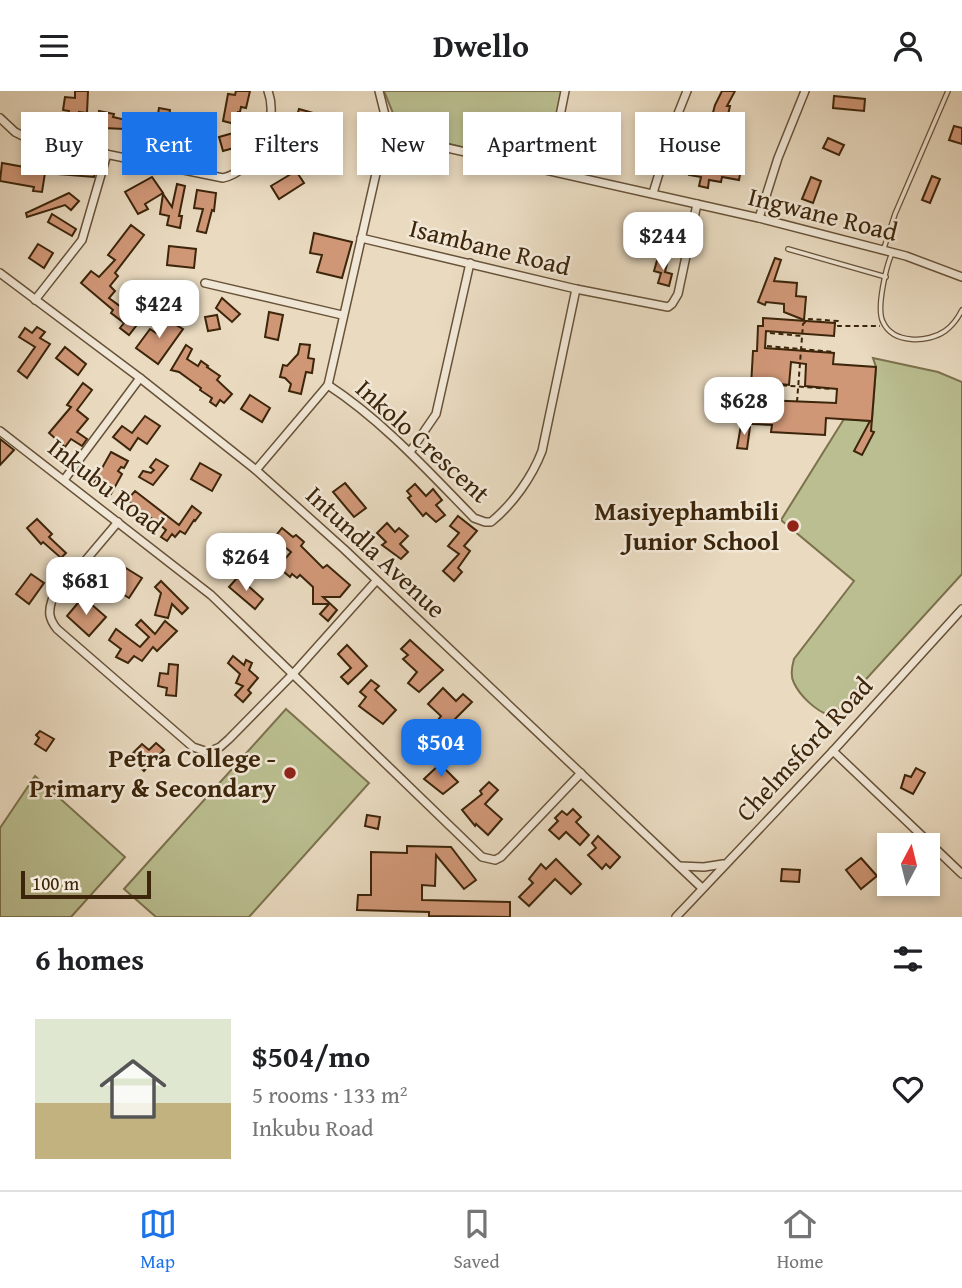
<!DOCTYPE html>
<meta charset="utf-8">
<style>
body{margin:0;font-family:"Gentium Book Plus",serif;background:#f6f6f6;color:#202124;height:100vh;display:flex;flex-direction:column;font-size:26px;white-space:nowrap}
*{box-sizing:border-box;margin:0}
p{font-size:23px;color:#757577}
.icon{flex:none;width:38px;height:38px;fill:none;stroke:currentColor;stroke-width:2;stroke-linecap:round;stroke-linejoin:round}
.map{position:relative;height:826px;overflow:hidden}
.details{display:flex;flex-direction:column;background:#fff;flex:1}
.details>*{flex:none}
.hud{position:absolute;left:21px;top:21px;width:920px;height:63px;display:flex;gap:14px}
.needle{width:46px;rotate:7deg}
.buttons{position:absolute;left:877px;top:742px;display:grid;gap:14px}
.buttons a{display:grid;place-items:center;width:63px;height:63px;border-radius:0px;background:#fff;box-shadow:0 4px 10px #0003;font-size:35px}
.scale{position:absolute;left:21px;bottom:18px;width:130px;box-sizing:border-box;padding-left:7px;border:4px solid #3c250a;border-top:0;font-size:19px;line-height:24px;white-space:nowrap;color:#3c250a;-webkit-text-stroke:5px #f1e7d6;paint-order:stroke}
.price{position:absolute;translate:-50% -60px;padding:0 16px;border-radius:14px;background:#fff;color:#222;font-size:23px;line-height:46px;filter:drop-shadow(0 2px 4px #0008)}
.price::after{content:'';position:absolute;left:50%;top:42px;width:21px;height:16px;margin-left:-10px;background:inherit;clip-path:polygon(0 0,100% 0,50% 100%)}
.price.active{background:#1a73e8;color:#fff}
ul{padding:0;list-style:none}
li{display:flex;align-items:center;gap:21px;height:175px;padding:0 35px}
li+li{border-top:2px solid #e0e0e0}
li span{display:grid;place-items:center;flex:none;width:196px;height:140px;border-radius:0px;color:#555}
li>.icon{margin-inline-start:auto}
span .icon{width:84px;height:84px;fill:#fffc;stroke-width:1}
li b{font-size:30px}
h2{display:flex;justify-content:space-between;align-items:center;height:84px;padding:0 35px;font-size:30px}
.chip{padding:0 24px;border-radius:0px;background:#fff;box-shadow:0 4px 10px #0003;font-size:24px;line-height:63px}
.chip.active{background:#1a73e8;color:#fff}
header{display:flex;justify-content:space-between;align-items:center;height:91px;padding:0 35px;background:#fff;font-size:32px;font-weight:600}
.tabs{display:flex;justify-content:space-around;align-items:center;height:98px;border-top:2px solid #e0e0e0;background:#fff;font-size:19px;color:#757577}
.tabs a{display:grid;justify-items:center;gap:4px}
.tabs .active{color:#1a73e8}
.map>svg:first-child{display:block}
</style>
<header><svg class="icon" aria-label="menu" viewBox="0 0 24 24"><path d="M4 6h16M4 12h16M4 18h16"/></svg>Dwello<svg class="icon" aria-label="person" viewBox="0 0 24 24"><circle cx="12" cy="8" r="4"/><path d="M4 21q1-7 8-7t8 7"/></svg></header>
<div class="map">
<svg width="962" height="826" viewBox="0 0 962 826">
<rect width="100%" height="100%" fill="#e9dac0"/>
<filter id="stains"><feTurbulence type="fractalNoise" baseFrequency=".00286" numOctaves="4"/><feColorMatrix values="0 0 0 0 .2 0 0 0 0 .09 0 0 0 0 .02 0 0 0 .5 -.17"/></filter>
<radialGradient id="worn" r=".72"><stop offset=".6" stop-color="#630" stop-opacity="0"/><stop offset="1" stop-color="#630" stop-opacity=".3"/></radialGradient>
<g fill="#babe90" stroke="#7b724d" stroke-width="2">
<path d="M384,0H563C558,14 552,62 547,68C544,73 543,72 537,74L404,42L399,37Z"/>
<path d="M873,267L938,281L962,291V483L838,619L829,624C816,620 800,605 794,592C790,585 792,575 794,568L854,490L781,429L844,328L872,330L876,276Z"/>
<polygon points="286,618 369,692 249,826 156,826 124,798"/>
<polygon points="35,685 125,766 71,826 0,826 0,737"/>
</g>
<g fill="#d09777" stroke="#3c250a" stroke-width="2" fill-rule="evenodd">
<polygon points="75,0 88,0 87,22 79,21 79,28 68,26 69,20 63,19 65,6 75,7"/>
<polygon points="236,0 250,0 246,17 241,16 240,21 238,21 235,33 223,30 228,3 235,4"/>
<polygon points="722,0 735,0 727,15 730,15 725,37 731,39 727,54 725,75 741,78 739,89 722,86 721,91 709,89 708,97 699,95 701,86 689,84 691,74 698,76 700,66 709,68 715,43 698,38 701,27 711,29 715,14"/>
<polygon points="834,5 865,8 864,20 833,17"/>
<polygon points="159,17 170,19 167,41 145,36 147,27 157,29"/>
<polygon points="299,18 313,22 312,26 322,28 317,57 320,58 318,67 311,66 312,60 288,54"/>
<polygon points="99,20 114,23 113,26 126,29 124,38 104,37 105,30 98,29"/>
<polygon points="954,35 962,37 962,53 949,49"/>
<polygon points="244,39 248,53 223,60 219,46"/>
<polygon points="828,47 844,54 839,64 823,57"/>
<polygon points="64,67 98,71 94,86 45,82 42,101 33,100 34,96 0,90 2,72 41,79 43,71 63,76"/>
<polygon points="296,80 304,92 279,108 271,95"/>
<polygon points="932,85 940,88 930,112 922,109"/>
<polygon points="152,86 163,102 145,113 148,118 138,123 125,101"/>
<polygon points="811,86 821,90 813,112 802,108"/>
<polygon points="177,93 185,95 179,125 182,125 180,137 167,134 169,125 160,123 163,103 172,116"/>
<polygon points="197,99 216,102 214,120 212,119 206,142 197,140 203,118 194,117"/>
<polygon points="69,102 79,110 71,119 65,114 27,126 26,122"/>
<polygon points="52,123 76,138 72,145 48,131"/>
<polygon points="131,134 144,144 115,182 118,185 110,195 115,200 109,207 140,230 129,244 120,237 124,232 111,222 113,219 81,192 91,180 99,186 115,169 108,164"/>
<polygon points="314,142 352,151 342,187 317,181 322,164 310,162"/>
<polygon points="38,153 53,162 44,177 29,167"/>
<polygon points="169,155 196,158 194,177 167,174"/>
<polygon points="658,166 668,169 665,181 672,183 669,195 658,192 661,182 654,180"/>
<polygon points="775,167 781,169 774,190 797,192 796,205 806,206 804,229 784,221 784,213 766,211 765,214 758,211"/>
<polygon points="222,207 240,223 232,231 216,217"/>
<polygon points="269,221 283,224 278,249 265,246"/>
<polygon points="217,224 220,238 208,240 205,226"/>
<polygon points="160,225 183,238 158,273 136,257 150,238 156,242 159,238 154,233"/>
<path d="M763,227L835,232L834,245L766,240L765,257L834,262L833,273L876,276L871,340L874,341L862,364L854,360L870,330L826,327L825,344L771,341L772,334L752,333L753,314L734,313L735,294L751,295L753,260H757L758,235H763ZM791,271L806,273L805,295L837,298L836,312L763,309L764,291L789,294Z"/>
<polygon points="37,236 45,241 40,247 50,253 27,287 18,280 35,256 19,246 25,237 32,242"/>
<polygon points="300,253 310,254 308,267 314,268 312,282 306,281 301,303 289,300 291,293 285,287 280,286 283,274 287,275 298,263"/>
<polygon points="186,254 192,258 187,268 198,275 201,270 208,275 207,276 220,285 217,289 232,303 224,312 220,309 216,315 210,311 212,307 200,299 201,297 179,281 171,279"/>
<polygon points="65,256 86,273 78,284 56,267"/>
<polygon points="83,292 92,299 77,319 88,328 77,341 87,348 82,355 71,348 65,356 49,342 71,316 67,314"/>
<polygon points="250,304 270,317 262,331 241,318"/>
<polygon points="145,325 160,335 147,353 138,347 130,359 113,346 122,335 132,342"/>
<polygon points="741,334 750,336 747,358 737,357"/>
<polygon points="0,348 14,359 0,374"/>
<polygon points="111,361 128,370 124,377 121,376 118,380 122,383 111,403 93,393"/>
<polygon points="156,368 168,375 153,394 139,386 143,380 151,382 154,379 150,376"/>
<polygon points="200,372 221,384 212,400 191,388"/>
<polygon points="345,392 366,417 354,426 333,401"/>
<polygon points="415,393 426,405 433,398 442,409 436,414 445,424 436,431 426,422 423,425 408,407 411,405 407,400"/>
<polygon points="135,400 179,434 192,415 201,422 195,430 194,429 185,443 180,440 175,446 172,443 167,450 161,446 166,439 159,433 143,421 140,428 134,425 138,417 127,409"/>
<polygon points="458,425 477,440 464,455 470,460 458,477 462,481 454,490 443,480 459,463 448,455 459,442 450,435"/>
<polygon points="37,428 52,443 49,446 66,462 61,467 43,451 41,453 27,437"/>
<polygon points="387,432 395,441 399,437 408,445 400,453 408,461 401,468 382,454 386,451 377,442"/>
<polygon points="282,437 293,446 296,444 304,451 301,455 323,477 327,474 350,494 340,506 323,506 337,519 328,530 320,523 329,513 313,513 313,496 300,484 297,487 292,483 290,486 278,476 291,461 274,447"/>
<polygon points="116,471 142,487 129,507 103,491"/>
<polygon points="31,483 44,492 29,513 16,503"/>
<polygon points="238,486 263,508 255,518 229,496"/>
<polygon points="161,490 188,517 182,523 172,513 168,527 155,524 161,502 155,496"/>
<polygon points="83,506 106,526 89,545 67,525"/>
<polygon points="141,529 155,543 165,530 177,540 157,560 153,556 142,570 134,565 128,572 116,566 121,558 109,549 116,538 140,556 149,546 136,534"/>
<polygon points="410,549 443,579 419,601 408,592 417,581 403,568 408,564 401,558"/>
<polygon points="347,554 367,575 348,593 341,586 351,577 338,563"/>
<polygon points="233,565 244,574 246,569 252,572 249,579 258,587 248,599 251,602 243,611 235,604 243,595 236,592 240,583 228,572"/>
<polygon points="169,573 178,574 176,605 166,604 167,597 158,595 160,582 168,583"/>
<polygon points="371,589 379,595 375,599 396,619 383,633 359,615 366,606 360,601"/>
<polygon points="443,597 456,610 463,603 472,611 455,628 467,639 456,651 453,648 440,661 431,652 446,637 438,629 441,625 428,613"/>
<polygon points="40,640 54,648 46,660 35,653 39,647 36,644"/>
<polygon points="156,652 164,659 144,680 136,672 140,668 133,662 142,653 149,659"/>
<polygon points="440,673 458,691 443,703 424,688"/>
<polygon points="916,677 925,682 913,703 901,697 905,684 911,686"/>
<polygon points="489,691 498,699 485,713 502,728 488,744 476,733 475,735 462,719 482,703 480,700"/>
<polygon points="573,718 581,726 576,731 589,744 580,754 566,741 559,748 549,739 558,730 555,727 562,720 567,724"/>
<polygon points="367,724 380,726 378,738 365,735"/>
<polygon points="598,745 620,766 610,777 606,773 602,778 588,764 596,757 592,752"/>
<polygon points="407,755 451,756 476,789 464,798 436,764 435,795 422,794 422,809 510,811 510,826 429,825 429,821 357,819 358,804 371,804 371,761 407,762"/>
<polygon points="861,767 877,785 861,798 846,779"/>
<polygon points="556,768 581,793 571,803 555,788 529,815 519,806 533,792 529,788 541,773 546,778"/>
<polygon points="782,778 800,779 799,791 781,790"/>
</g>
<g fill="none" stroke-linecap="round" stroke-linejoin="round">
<defs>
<g id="service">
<polyline points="884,157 895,123 948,0"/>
<polyline points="788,158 886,186"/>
<path d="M892,162C886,176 876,218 883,231C893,253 928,252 945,240C952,235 958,227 962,219"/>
</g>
<g id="minor">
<path d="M0,27L15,41L27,47L223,87C256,79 280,32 268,0"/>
<polyline points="385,43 759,127 906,165 962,186"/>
<polyline points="549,79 565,0"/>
<polyline points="653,102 675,30 687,0"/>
<polyline points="759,127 778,67 805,0"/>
<polyline points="361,147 576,198 668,216 672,213 678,203 697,113"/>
<polyline points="0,182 140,287 256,379 344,458 702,797"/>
<polyline points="205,192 342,224"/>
<polyline points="35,209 82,149 107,63"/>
<path d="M328,294C383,330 428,380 474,427L485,431H491C513,413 532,386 542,360L576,198"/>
<polyline points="0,340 211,504 482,766 495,769 501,766 581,682"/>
<polyline points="410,361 436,323 470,172"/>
<polyline points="256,379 328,294 385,43 386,28 379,0"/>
<polyline points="64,389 140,287"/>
<path d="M118,431L52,509C48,521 49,528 57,538L193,656L208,661L220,656L229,648L292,584L376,490"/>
<polyline points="833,660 962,783"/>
<polyline points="679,775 704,776 723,773"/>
<polyline points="676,826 833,660 962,518"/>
</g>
</defs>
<use href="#service" stroke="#675238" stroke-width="6"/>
<use href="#minor" stroke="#675238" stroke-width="10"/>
<g stroke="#3c250a" stroke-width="2" stroke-dasharray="5 3.5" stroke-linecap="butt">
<polyline points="770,242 802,245"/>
<polyline points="767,255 834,261"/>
<polyline points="765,293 832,298"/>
<polyline points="797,311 803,233 809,228 838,230 838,235 880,235"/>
</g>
<use href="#service" stroke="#f1e7d6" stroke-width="3.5"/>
<use href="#minor" stroke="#f1e7d6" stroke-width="7"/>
</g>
<g fill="#8f2418" stroke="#f1e7d6" stroke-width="2.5">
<circle cx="793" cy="435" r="7"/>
<circle cx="290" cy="682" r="7"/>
</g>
<g text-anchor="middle" stroke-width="5" stroke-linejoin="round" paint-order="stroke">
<g font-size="26" fill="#3c250a" stroke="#f1e7d6">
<text transform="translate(823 123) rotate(14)" y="9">Ingwane Road</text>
<text transform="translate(490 156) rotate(14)" y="9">Isambane Road</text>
<text transform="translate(423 350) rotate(42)" y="9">Inkolo Crescent</text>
<text transform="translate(106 395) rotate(38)" y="9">Inkubu Road</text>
<text transform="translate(376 461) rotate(43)" y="9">Intundla Avenue</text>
<text transform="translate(804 658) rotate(-47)" y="9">Chelmsford Road</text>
</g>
<g font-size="26" font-weight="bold" fill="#3c250a" stroke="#f1e7d6" text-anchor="end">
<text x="779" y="429">Masiyephambili<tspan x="779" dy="30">Junior School</tspan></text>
<text x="276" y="676">Petra College -<tspan x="276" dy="30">Primary &amp; Secondary</tspan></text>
</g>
</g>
<rect width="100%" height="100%" filter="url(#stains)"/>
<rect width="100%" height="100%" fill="url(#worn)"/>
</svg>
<div class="buttons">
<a><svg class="needle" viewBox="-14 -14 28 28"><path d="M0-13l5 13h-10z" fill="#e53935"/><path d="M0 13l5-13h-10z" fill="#757577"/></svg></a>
</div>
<div class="scale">100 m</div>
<b class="price" style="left:663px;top:181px">$244</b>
<b class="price" style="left:159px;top:249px">$424</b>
<b class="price" style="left:744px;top:346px">$628</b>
<b class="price" style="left:246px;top:502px">$264</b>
<b class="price" style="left:86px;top:526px">$681</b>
<b class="price active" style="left:441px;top:688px">$504</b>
<div class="hud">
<a class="chip">Buy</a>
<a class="chip active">Rent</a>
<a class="chip">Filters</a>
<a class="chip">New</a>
<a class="chip">Apartment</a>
<a class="chip">House</a>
</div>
</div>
<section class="details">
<h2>6 homes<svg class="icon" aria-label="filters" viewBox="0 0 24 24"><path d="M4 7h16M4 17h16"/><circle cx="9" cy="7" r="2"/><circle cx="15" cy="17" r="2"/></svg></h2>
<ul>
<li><span style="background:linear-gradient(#dfe7d0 60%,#c2b280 0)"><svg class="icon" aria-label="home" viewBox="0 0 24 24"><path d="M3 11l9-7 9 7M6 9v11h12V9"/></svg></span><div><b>$504/mo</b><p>5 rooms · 133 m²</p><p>Inkubu Road</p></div><svg class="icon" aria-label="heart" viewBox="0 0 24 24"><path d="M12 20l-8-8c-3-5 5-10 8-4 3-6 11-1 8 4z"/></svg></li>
</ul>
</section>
<nav class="tabs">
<a class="active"><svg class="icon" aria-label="map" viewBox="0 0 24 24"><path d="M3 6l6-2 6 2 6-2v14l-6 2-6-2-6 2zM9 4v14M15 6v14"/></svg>Map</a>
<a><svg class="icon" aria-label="saved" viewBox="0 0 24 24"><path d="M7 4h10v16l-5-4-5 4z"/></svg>Saved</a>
<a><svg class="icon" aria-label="home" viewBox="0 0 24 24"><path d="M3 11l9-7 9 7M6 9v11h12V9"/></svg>Home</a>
</nav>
